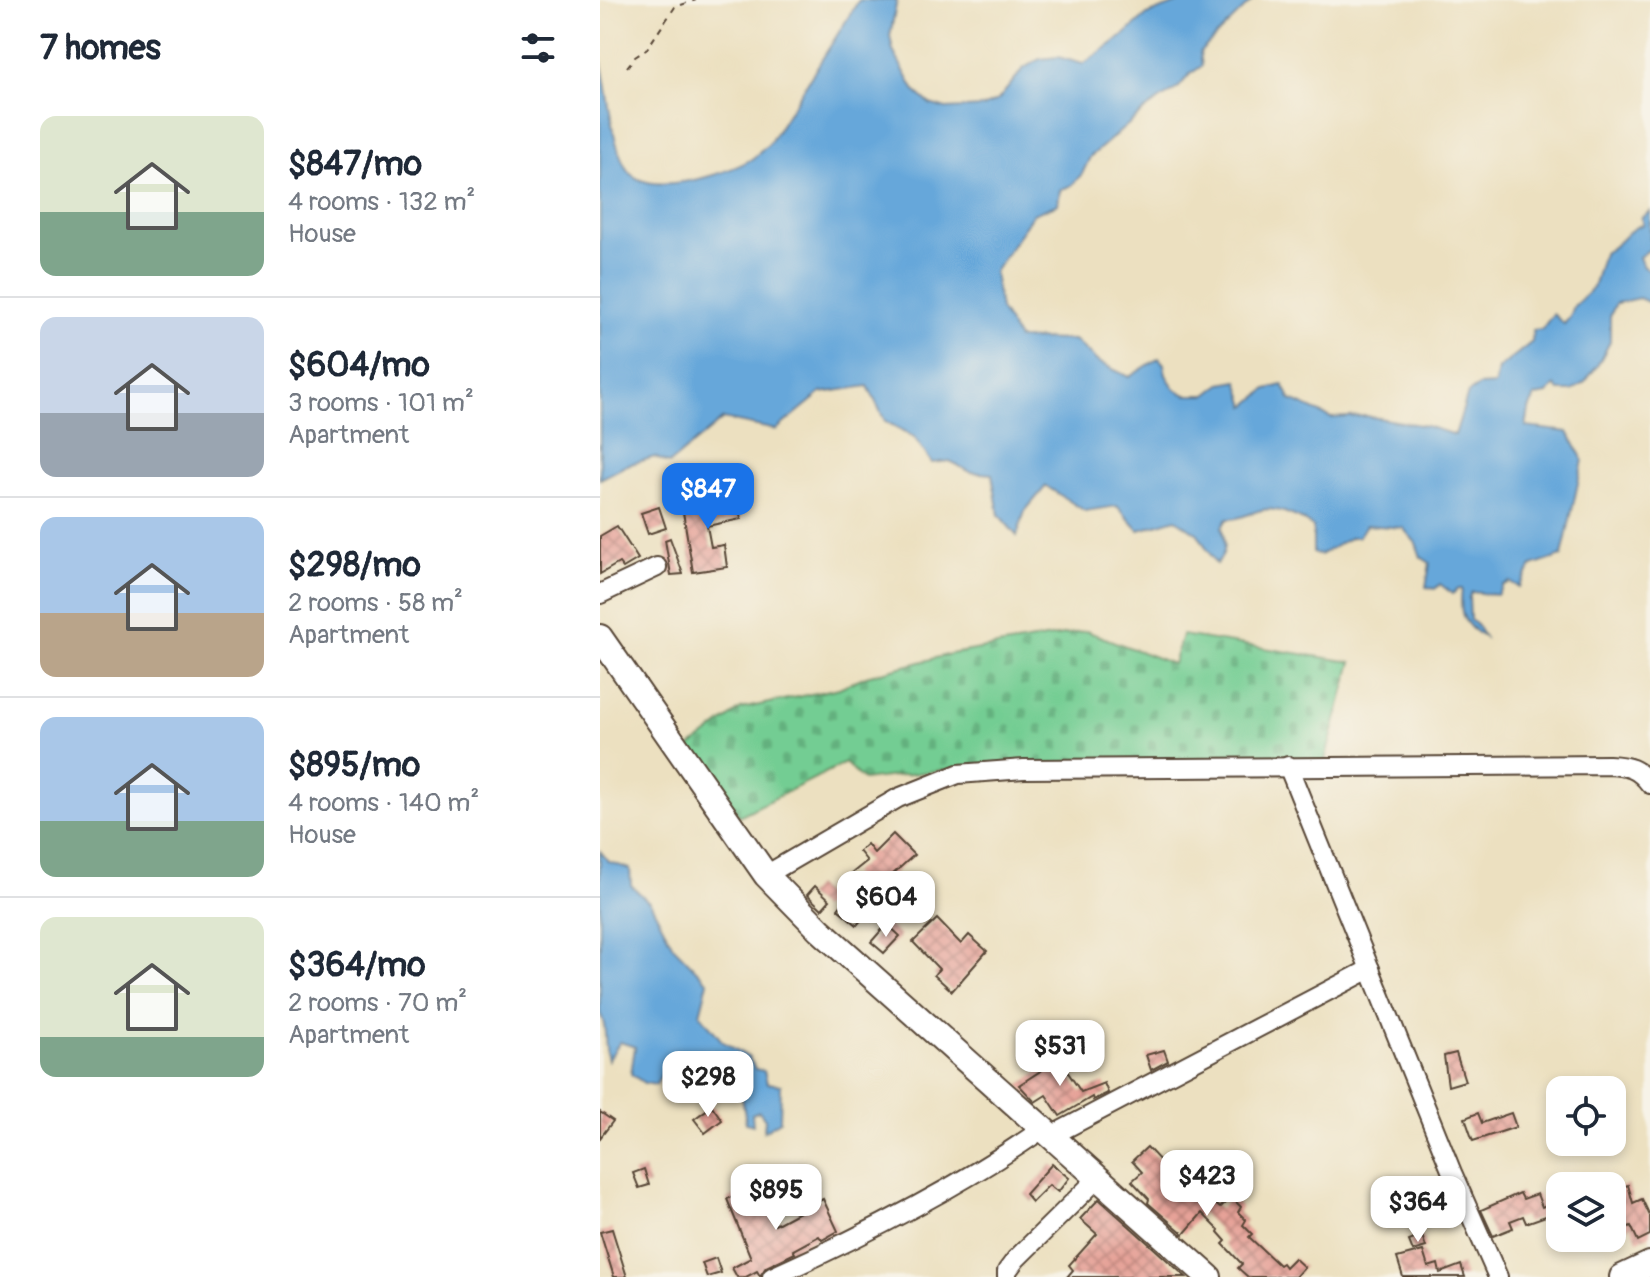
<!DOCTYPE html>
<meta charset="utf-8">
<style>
body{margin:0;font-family:Pangolin,sans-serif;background:#f6f6f7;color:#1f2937;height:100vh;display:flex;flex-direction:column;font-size:30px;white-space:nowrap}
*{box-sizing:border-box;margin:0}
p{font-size:26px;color:#747a83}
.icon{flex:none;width:44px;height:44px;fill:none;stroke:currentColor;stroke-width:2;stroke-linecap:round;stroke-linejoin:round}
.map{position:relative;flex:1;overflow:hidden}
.side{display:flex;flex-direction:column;background:#fff;width:600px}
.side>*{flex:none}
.tools{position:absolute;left:946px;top:1076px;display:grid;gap:16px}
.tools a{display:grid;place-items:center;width:80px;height:80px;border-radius:16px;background:#fff;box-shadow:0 4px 12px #0003;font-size:40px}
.price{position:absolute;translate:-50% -68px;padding:0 18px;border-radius:16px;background:#fff;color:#222;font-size:26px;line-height:52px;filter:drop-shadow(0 2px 4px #0008)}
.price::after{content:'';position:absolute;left:50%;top:48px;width:24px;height:18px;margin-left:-12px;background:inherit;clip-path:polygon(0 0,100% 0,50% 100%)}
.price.on{background:#1a73e8;color:#fff}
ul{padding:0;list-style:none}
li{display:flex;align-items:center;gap:24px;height:200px;padding:0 40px}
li+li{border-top:2px solid #e0e1e3}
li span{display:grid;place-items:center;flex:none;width:224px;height:160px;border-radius:16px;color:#555}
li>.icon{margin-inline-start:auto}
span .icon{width:96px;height:96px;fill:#fffc;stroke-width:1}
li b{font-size:34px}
h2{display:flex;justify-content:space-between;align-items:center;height:96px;padding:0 40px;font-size:34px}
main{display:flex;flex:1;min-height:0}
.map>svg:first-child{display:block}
</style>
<main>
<section class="side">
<h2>7 homes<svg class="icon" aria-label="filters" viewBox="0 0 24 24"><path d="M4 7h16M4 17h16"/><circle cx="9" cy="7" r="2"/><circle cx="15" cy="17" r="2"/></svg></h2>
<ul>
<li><span style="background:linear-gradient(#dfe7d0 60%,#7fa58c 0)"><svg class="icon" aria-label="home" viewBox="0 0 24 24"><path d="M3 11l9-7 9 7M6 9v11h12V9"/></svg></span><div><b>$847/mo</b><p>4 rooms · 132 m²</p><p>House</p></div></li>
<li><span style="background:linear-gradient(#c9d6e8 60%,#9aa5b1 0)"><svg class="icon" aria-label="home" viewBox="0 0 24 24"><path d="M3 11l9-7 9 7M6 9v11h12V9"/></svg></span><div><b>$604/mo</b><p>3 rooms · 101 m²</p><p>Apartment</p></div></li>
<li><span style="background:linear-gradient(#a9c7e8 60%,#b9a48a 0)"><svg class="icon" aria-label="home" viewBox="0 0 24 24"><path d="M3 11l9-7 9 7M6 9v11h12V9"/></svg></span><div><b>$298/mo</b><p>2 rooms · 58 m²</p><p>Apartment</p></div></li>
<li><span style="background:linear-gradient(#a9c7e8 65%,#7fa58c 0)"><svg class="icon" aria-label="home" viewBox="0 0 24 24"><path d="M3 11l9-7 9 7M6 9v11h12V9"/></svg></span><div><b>$895/mo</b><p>4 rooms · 140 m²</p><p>House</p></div></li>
<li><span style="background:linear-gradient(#dfe7d0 75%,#7fa58c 0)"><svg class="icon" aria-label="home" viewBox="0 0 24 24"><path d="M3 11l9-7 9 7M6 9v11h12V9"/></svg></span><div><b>$364/mo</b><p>2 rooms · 70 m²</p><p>Apartment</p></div></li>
</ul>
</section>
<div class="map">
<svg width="1050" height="1277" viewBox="0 0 1050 1277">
<defs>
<pattern id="cemetery-stones" width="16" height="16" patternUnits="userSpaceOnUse" patternTransform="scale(2)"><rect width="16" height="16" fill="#73cd93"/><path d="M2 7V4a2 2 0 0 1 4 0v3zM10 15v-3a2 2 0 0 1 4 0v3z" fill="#64b07e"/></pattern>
<pattern id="building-cross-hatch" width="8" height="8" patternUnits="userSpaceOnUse" patternTransform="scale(2)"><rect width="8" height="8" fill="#e6a298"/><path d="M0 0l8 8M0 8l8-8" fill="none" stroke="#bc847b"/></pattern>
</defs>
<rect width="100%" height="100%" fill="#f7f3e8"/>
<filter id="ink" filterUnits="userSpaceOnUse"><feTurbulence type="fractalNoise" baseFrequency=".0125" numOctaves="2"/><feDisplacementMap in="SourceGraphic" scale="16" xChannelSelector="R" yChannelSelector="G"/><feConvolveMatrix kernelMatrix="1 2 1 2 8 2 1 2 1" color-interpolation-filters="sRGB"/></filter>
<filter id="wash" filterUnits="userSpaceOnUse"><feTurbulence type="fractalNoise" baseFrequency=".006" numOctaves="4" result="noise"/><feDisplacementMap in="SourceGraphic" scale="32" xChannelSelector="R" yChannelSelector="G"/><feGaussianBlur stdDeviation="1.8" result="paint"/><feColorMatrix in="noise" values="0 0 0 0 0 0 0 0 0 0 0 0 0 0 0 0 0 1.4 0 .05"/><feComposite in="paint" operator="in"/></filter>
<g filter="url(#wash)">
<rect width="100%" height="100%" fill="#ece0c0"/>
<polygon fill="url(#cemetery-stones)" stroke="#577c58" stroke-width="2" points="486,631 573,664 582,635 752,662 724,764 368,767 263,780 245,763 139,816 88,749 141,709 239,688 266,676 351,654"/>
<g fill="#66a7da" stroke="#50687c" stroke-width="2">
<path d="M259,0H297L290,36L293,51L315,91L330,104L346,109L383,107L398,100L424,68L440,59L458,57L483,64L523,36L547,15L586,0H653L600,52L602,66L590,74L579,87L545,110L490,157L482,174L472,185L460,190L458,204L433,214L394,272L400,309L418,339L474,340L498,362L529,377L559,358L564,364L566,375L575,389L586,395H607L621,384L638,381L646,406L667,389L683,385L691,400L731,418L766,416L826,426L855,435L868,393L879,386L895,385L898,369L932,342L933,330L942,329L953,314L964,324L970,317L974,306L993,288L1003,253C1024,243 1022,232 1043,224L1041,218L1050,211V249L1039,257L1043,267L1050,270V303L1039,298L1016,303L1010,316V342L997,366L985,382L972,391H959L955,386L947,394L935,396L929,409L926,427L968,432L983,460L962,556L932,566L919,587L910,582L903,585L897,595L872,592L869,597L870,620L876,624L884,637C862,625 859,613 862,589H857L853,594L840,584L835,589L826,587L830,563L821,557L816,543L803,528L766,525L758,537H751L720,555L713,553V527C699,517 675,505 658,511C644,515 642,519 627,519L622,527C625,542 628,552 616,564L598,534L576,519L539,530L517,506L485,511L446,486L425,511L417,536L399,515L392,474L370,472L350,461L332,463L314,437L285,421L268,386L221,393L176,430L123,419L69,464L55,457L27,465L0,479V57C9,92 9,133 25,166C42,201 124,175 150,160C157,156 163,149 169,144Z"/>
<path d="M0,851L9,862L30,869L31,885L51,904L73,946L108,982L100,1014L122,1041L149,1058L155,1069L164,1071L167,1083L181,1085L180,1121L164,1131L165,1119L159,1111L152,1114L153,1125L146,1123L142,1097L132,1084L117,1082L105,1091L91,1082L81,1091L63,1071L56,1085L44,1083L31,1074L35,1047L20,1042L8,1060C3,1042 8,1029 0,1013Z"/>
</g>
<g id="blocks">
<g fill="url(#building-cross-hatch)">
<polygon points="136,497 141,519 107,526 111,547 124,545 127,567 93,572 82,506"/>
<polygon points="59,507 66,528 48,534 41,513"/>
<polygon points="17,526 38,559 23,568 19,563 0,574 0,536"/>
<polygon points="70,538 83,574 71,575 65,540"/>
<polygon points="293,834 314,855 293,874 313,898 285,920 274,905 257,925 238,909 260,882 252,873 267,861 259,851 267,844 274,853"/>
<polygon points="215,886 230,900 222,909 207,895"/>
<polygon points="337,919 361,944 369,935 387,951 352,991 334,975 339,969 313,942"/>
<polygon points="287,924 300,936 284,953 271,942"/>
<polygon points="564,1050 568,1061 551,1070 546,1055"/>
<polygon points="856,1053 865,1081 848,1086 844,1056"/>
<polygon points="459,1059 481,1092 504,1083 508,1093 493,1100 492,1097 460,1116 446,1095 435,1102 419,1085"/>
<polygon points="112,1106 122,1120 105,1133 94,1119"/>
<polygon points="0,1112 13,1121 0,1138"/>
<polygon points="878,1113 882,1123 911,1113 916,1127 873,1141 865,1118"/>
<polygon points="547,1147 566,1167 562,1170 594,1199 596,1197 599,1200 604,1194 620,1208 631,1197 641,1207 638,1212 646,1220 643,1225 652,1234 649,1237 679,1265 682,1263 685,1267 694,1258 704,1267 695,1277 648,1277 638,1268 642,1264 623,1244 626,1241 618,1232 619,1230 602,1213 584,1234 563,1216 548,1203 549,1199 532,1181 542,1172 532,1161"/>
<polygon points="452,1164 469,1178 458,1192 449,1185 432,1202 425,1194"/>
<polygon points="44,1169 49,1185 39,1188 33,1173"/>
<polygon points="1028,1185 1033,1203 1042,1199 1050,1216 1050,1235 1038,1241 1031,1226 1026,1228 1012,1193 1012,1190"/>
<polygon points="147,1191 153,1207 167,1202 175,1225 223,1199 238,1231 222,1240 219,1236 193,1250 195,1253 166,1267 160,1276 157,1271 146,1277 137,1277 132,1268 151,1258 127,1199"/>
<polygon points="920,1193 923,1199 937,1194 942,1207 960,1199 960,1211 926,1223 923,1216 910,1221 913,1228 893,1236 881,1210"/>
<polygon points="499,1199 586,1277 467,1277 473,1270 469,1265 497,1234 480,1219"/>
<polygon points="12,1229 27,1277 14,1277 0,1232"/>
<polygon points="822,1236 826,1247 813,1251 809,1241"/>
<polygon points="823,1251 828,1267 838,1264 840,1273 861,1265 865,1277 803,1277 797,1258"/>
<polygon points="116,1258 121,1273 107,1277 102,1263"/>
</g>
</g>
</g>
<g filter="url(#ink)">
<use href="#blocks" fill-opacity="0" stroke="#564536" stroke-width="2"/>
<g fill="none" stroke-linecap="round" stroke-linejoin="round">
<defs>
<g id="minor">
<polyline points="0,594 57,567"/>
<polyline points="688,766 853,1175 898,1277"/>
<path d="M166,875L298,798L358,774L424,769L1009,765C1028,766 1038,768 1050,784"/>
<polyline points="449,1137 770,969"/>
<path d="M172,1277C265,1235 358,1188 441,1130"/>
<polyline points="407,1277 407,1271 416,1259 497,1179"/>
</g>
<g id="major">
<polyline points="0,637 166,875 220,930 609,1277"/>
<polyline points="1022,1277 1050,1264"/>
</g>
</defs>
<use href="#minor" stroke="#564536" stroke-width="22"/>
<use href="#major" stroke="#564536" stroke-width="28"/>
<polyline stroke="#564536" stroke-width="2" stroke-dasharray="6 6" stroke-linecap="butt" points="27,67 35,57 46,50 75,7 96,0"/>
<use href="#minor" stroke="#fff" stroke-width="18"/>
<use href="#major" stroke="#fff" stroke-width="24"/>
</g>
</g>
</svg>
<div class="tools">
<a><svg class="icon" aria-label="locate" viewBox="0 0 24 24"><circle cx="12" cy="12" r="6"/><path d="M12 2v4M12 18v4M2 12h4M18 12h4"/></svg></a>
<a><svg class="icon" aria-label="layers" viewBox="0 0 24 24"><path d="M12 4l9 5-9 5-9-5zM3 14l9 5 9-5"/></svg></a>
</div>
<b class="price on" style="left:108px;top:531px">$847</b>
<b class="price" style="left:286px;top:939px">$604</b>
<b class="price" style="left:460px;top:1088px">$531</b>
<b class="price" style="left:108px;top:1119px">$298</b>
<b class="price" style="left:607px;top:1218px">$423</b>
<b class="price" style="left:176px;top:1232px">$895</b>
<b class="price" style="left:818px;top:1244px">$364</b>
</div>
</main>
